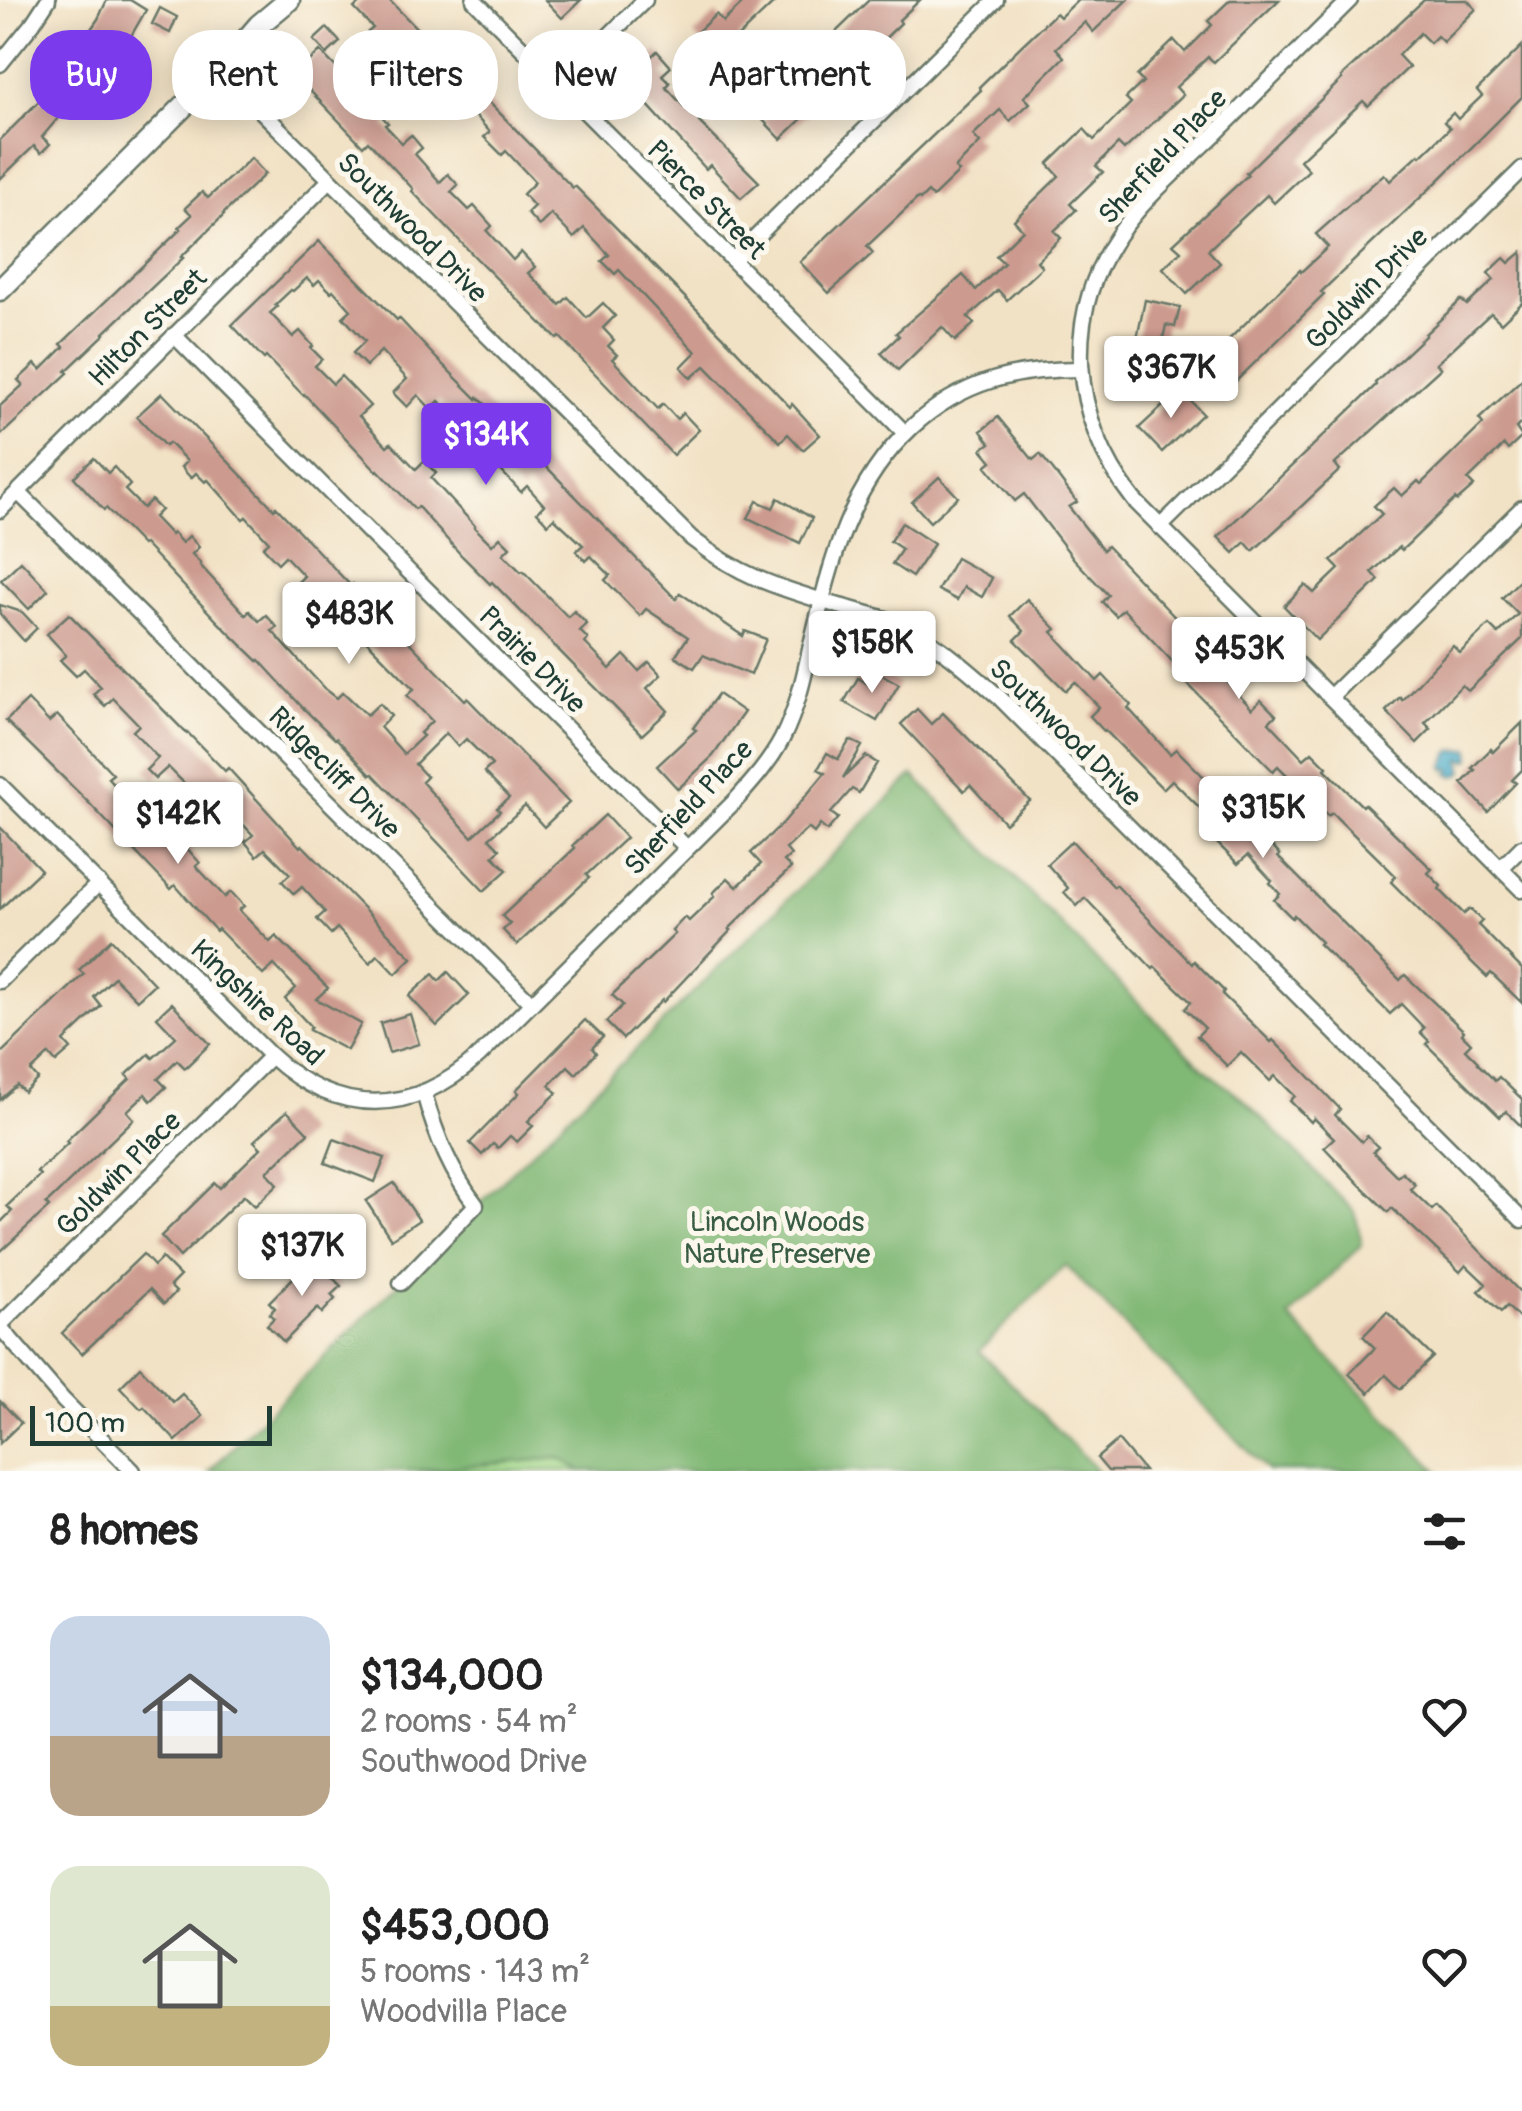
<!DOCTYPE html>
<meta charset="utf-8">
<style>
body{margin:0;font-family:Pangolin,sans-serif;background:#f2f2f2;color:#222;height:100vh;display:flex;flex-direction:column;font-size:38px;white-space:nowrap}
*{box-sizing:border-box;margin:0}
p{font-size:32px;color:#767676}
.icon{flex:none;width:55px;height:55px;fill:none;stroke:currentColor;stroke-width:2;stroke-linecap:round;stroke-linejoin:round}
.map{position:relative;height:1471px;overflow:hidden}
.drawer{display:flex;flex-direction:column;background:#fff;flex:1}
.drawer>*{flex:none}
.guide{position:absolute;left:30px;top:30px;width:1000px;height:90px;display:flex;gap:20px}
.scale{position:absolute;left:30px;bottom:25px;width:242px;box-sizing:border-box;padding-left:10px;border:5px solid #1f3d34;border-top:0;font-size:28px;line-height:35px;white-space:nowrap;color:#1f3d34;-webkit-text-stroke:8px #fbf7ec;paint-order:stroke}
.price{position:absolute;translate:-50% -85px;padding:0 22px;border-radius:10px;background:#fff;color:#222;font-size:32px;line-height:65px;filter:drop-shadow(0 2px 5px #0008)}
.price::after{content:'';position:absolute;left:50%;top:60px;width:30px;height:22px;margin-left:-15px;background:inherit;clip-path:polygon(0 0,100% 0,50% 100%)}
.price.current{background:#7c3aed;color:#fff}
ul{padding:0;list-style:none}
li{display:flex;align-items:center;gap:30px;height:250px;padding:0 50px}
li span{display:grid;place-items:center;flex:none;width:280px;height:200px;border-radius:30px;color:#555}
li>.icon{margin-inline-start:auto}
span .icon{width:120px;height:120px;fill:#fffc;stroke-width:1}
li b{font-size:42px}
h2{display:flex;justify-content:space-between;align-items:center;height:120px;padding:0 50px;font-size:42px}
.tag{padding:0 35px;border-radius:40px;background:#fff;box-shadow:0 5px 25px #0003;font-size:35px;line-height:90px}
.tag.current{background:#7c3aed;color:#fff}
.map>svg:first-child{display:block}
</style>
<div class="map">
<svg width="1522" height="1471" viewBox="0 0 1522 1471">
<rect width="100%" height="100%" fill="#fbf7ec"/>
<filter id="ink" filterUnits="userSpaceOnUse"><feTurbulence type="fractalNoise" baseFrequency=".01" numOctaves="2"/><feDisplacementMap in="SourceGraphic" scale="20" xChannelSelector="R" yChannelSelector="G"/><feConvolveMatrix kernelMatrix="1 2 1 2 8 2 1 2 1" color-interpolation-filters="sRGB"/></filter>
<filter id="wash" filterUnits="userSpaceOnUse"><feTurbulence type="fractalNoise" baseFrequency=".0048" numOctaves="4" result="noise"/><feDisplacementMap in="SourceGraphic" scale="40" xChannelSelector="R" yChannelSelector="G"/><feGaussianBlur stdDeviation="2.25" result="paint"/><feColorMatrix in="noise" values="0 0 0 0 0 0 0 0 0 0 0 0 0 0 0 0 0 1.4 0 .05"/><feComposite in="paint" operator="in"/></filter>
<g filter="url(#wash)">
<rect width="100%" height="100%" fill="#f2e2c5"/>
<polygon fill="#a0d788" stroke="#608a5e" stroke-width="2.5" points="560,1458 583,1471 408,1471"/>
<polygon fill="#80b874" stroke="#507a54" stroke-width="2.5" points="913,775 1203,1068 1245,1101 1355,1212 1362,1244 1289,1317 1438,1471 1268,1471 1065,1265 979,1351 1098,1471 583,1471 560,1458 408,1471 209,1471"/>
<path fill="#4aabc9" stroke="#34747e" stroke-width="2.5" d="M1470,749L1471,759L1467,761L1462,758L1461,760L1463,771L1459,775L1452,776L1449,774L1452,770L1449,768L1446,770L1444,767C1453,744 1447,753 1470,749Z"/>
<g id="blocks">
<g fill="#cc9a8e" fill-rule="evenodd">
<polygon points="107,0 130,0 146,10 127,43 149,59 139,74 114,57 101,76 97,72 42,137 50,144 41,153 34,146 0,179 0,140 46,94 43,91 66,65 98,19"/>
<polygon points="363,0 389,0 573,188 575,186 722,335 790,407 792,404 820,435 803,450 788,434 780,442 705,366 691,378 681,367 696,352 619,270 615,274 602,261 609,255 584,228 574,238 551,214 539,226 527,213 534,206 523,194 535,182 506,151 502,155 484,137 490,132 471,111 461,120 449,106 456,100 432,74 424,82 410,68 417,61 395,37 383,49 368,32 373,28 354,8"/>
<polygon points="545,0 581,0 562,18"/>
<polygon points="746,0 777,0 738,37 741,40 719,61 694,35 716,14 723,22"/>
<polygon points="869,0 920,0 899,20 901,23 781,139 763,120 771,113 764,105 779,91 784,97 821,63 813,54"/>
<polygon points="1078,0 1127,0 1093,32 1085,22 1056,48 1064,57 1024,97 1030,103 1010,121 1000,110 973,135 980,143 955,168 959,172 933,197 928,192 920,200 918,198 867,246 873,253 829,293 800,262 981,90 979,87 1021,46 1056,13 1060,17"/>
<polygon points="1230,0 1279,0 1214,62 1208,57 1176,87 1183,95 1124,150 1118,144 1096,166 1103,172 1070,204 1076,210 1054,231 1061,238 1037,261 1042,267 1007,300 998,290 968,317 974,324 955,341 942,327 898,370 881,353 899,336 896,333 963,275 976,290 1004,263 996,256 1023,230 1014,220 1059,176 1048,164 1084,129 1094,140 1131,103 1126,98 1143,82 1137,76 1174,40 1185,52 1212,25 1208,21"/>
<polygon points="1424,0 1467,0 1476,9 1443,42 1437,36 1430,43 1420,33 1398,55 1409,67 1368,106 1363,101 1300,160 1309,170 1274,203 1267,195 1208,250 1220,263 1187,294 1163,268 1181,251 1173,244 1248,175 1246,173 1342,79 1341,77"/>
<polygon points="160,8 177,17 170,33 152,24"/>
<polygon points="327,28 340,42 327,54 314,40"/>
<polygon points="1522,46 1522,97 1441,178 1321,292 1324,295 1229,388 1215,372 1225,362 1216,352 1300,270 1301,272 1328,247 1316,234 1384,174 1390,181 1419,154 1421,156 1450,128 1444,122 1453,113 1458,119 1482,96 1477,90"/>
<polygon points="320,51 353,85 369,70 382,84 366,99 388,123 385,125 402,143 411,135 422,148 415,154 423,163 440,182 448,174 458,185 451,192 469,210 474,206 492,226 487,231 513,260 521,252 535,267 528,273 560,305 568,297 587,318 603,303 615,316 603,328 614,340 608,346 617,355 612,359 658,409 663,404 677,419 683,413 699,430 673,455 560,337 557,339 478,260 412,191 413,189 368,141 363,146 295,75"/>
<polygon points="657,51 671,67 662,75 670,83 666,87 687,110 710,88 722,100 699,122 759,182 741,198 710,165 706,169 625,80"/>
<polygon points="251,158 265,174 223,214 224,215 181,257 183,258 104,333 105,334 66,371 68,373 0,436 0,406 23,385 18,380 35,364 41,370 64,347 61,344 181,229 179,227 192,215 185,208 202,192 208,198"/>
<polygon points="319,241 397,320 399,318 437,359 477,399 478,397 676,599 680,593 743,636 745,631 766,639 751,675 703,655 694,668 675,656 688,637 646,609 640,616 605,580 610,575 591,556 586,561 576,551 583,545 554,518 548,524 537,512 544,505 527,486 521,492 475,443 471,447 459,434 466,427 448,407 447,409 439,401 431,409 418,395 407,407 393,393 407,379 381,351 366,366 353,353 365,341 343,317 351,310 333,290 331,292 319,280 314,285 307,278 293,291 291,290 275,305 277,307 270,313 293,337 300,331 313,346 311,348 322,359 315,366 333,384 341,376 370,406 359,416 387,446 391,443 416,469 424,461 436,473 431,478 475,526 474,527 492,545 500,537 510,547 503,554 521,572 523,571 568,617 574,611 587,624 580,631 588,639 585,643 610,669 624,655 639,671 649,662 661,675 647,688 668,711 642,735 492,582 490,584 462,556 418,507 415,509 378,470 377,471 304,394 303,395 266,357 264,359 232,325"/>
<polygon points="1522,252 1522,303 1501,323 1491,313 1436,364 1441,368 1335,464 1340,470 1289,518 1253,551 1245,542 1234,553 1218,537 1376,385 1375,383 1426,335 1425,334 1461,300 1467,305 1494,280 1488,273 1504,258 1509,263"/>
<polygon points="1145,300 1180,307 1175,327 1166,325 1158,363 1133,358"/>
<polygon points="1522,379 1522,422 1516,428 1522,437 1508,450 1504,445 1468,480 1474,486 1457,501 1455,499 1402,550 1399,547 1372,572 1379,580 1317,640 1284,606 1305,585 1314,593 1339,569 1331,561 1382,514 1374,506 1394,488 1402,496 1418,481 1421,484 1483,424 1479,419"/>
<polygon points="1180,390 1203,414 1162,452 1139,428"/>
<path d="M162,393L274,509L276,507L351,586L353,584L465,700L467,698L569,803L544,827L525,806L489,838L500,849L493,856L507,870L484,891L373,774L371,775L336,738L335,739L304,709L259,660L258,661L219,623L144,544L142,545L106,508L104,510L74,477L94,458L108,473L114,467L130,485L125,490L143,508L151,500L161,510L154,517L171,535L173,533L182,543L189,536L199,547L192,554L201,564L200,565L246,615L249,611L259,621L266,615L277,627L272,631L324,688L337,698L343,692L367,715L380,703L391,716L380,727L404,754L423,736L420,733L432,721L407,695L414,689L353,627L346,634L335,622L342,615L324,595L322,597L313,587L306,593L297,583L304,576L285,556L278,563L263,547L269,542L246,517L243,519L208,480L205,482L196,473L191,478L181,467L187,461L169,443L165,446L137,416ZM446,733L458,747L466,739L492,765L484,772L509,798L497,808L500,811L472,837L422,782L427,777L415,764Z"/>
<polygon points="998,417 1033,460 1040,454 1053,470 1077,502 1069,507 1103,550 1107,546 1207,651 1210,648 1224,664 1217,671 1252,709 1261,700 1276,715 1269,722 1304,759 1312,752 1327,767 1325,769 1362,806 1364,804 1432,869 1428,873 1441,886 1439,889 1464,914 1470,909 1482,921 1478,925 1522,969 1522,1003 1491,973 1487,977 1436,927 1391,882 1396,876 1332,813 1328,816 1278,766 1273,771 1180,676 1183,673 1123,609 1116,616 1102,602 1108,595 1074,559 1024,494 1015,501 986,466 992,461 982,449 990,443 981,431"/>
<polygon points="939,477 958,497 930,522 912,502"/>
<polygon points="778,498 812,518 800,543 748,518 757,501 773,508"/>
<polygon points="902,523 934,544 912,577 892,564 902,549 890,541"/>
<polygon points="956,558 992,578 982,597 964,587 957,600 938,590"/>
<polygon points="21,561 48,590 29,609 1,580"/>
<polygon points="1522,578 1522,639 1468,691 1462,685 1425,723 1431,729 1417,743 1386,711 1400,697 1402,700 1453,646 1460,653 1489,625 1498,634 1518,614 1502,598"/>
<polygon points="1027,599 1056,629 1052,632 1097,681 1103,675 1131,705 1128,708 1170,754 1176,749 1252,825 1280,855 1278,857 1400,980 1405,975 1464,1031 1462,1034 1471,1043 1465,1049 1478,1062 1477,1063 1495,1081 1499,1077 1522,1099 1522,1127 1506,1111 1500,1117 1426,1044 1429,1041 1420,1032 1424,1028 1401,1004 1390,1014 1319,944 1321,942 1294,915 1292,918 1274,900 1280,894 1270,883 1272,881 1248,855 1238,864 1202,828 1211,819 1172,780 1163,789 1105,730 1104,731 1090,716 1099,707 1075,682 1066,691 1015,640 1024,631 1010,616"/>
<polygon points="0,605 22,612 37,628 24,641 0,614"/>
<polygon points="69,614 187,734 188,733 225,771 228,768 300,847 302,845 412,958 396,974 378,955 370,963 337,928 331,934 317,919 325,912 302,887 294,894 282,881 290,874 265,849 257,856 245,842 253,835 236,817 233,820 226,812 220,818 207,805 194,817 182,805 195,794 168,767 155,779 146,770 158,758 133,731 139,725 113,698 105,706 93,694 101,687 84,669 76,676 60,660 66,655 47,634"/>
<polygon points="879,673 899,684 877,721 844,702 858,678 871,686"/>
<polygon points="718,694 744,712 713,756 678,789 657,766 696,730 693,728"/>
<polygon points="28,700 49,722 57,715 113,774 108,778 136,808 143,801 159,817 200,863 196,866 225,897 231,892 244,906 239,910 270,942 276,936 328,988 316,999 361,1024 347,1050 309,1030 311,1027 285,999 296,988 274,965 263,975 218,929 216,931 175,885 171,889 86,800 6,721"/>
<polygon points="917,709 931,724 943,713 1030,801 1005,823 970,785 964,791 901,724"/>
<polygon points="1522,723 1522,770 1512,780 1516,783 1488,812 1462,783 1475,770 1472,768 1491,749 1493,752"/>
<polygon points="850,740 862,746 843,778 866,756 877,763 859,793 852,789 831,813 838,818 827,831 820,825 814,833 808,828 786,849 791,855 784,861 791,868 729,929 731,930 663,1002 662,1000 623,1039 606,1022 623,1005 612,995 675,934 672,931 685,917 689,921 715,896 713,893 728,878 737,887 761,864 751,853 783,823 825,773 818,769 827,753 838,759"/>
<polygon points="605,815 626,838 586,875 589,878 517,945 503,930 510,924 502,916 575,848 573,845"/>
<polygon points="0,827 41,870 0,909"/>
<polygon points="1072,841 1114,887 1116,885 1192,964 1194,961 1224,991 1222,994 1271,1042 1273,1040 1303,1070 1340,1109 1335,1115 1362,1142 1367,1136 1378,1147 1373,1152 1397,1176 1402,1172 1415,1184 1410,1189 1432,1210 1436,1206 1522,1294 1522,1321 1507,1306 1501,1312 1479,1291 1486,1284 1466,1265 1460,1272 1392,1208 1388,1212 1359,1184 1324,1147 1334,1138 1314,1118 1311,1122 1290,1101 1295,1096 1275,1076 1270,1081 1241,1052 1227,1066 1197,1036 1205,1028 1185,1009 1191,1002 1155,967 1153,969 1085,898 1077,906 1064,892 1068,888 1047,864"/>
<polygon points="111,939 154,984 137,1000 114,977 94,997 101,1006 64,1041 71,1049 56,1062 49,1054 31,1071 38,1079 24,1092 17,1085 0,1100 0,1054 84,974 79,970"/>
<polygon points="448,972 469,995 437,1026 409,996 433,974 439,981"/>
<polygon points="172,1003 210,1044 185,1068 177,1060 158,1079 166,1087 151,1101 145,1094 127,1111 134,1119 46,1204 49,1207 0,1252 0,1223 12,1211 7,1206 40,1175 37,1172 68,1143 66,1141 130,1079 126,1075 149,1054 153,1058 176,1037 157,1017"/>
<polygon points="410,1014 419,1044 389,1053 380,1023"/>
<polygon points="585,1020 603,1037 592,1048 596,1053 576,1074 568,1066 549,1085 557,1093 528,1121 533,1126 517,1142 510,1136 498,1148 493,1144 482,1155 470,1143 519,1093 516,1090"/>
<polygon points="287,1111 308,1133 267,1172 278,1184 255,1206 244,1195 180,1257 161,1236 215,1183 220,1188 261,1148 254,1141"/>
<polygon points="334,1139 385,1158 375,1182 325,1163"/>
<polygon points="394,1183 419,1220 391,1239 366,1201"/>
<polygon points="143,1254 154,1266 162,1258 180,1276 170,1286 176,1292 164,1304 150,1289 82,1354 62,1333"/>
<polygon points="313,1258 341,1286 331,1295 335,1299 322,1313 318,1308 284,1342 267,1325 274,1318 269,1314 275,1308 269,1302"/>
<polygon points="1387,1312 1433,1357 1400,1389 1386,1375 1369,1393 1349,1374 1375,1348 1363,1336"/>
<polygon points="140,1367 173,1402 182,1394 203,1416 176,1441 144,1407 141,1409 120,1387"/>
<polygon points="0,1401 21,1423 0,1443"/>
<polygon points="1118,1440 1144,1471 1108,1471 1097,1458"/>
</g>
</g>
</g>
<g filter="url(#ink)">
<use href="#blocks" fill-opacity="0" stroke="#697767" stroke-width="2.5"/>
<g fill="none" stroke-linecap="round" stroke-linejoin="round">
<defs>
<g id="minor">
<polyline points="474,0 905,433"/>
<path d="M1350,0C1305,45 1260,89 1215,134C1185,163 1151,192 1125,226C1060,311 1070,419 1134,500L1522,890"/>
<polyline points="0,64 33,23 48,0"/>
<path d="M220,70L691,538C742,578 780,588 839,606C857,611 875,615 892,621C933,638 967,669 1000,698L1522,1220"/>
<polyline points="559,85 645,0"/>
<polyline points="733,260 996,0"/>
<polyline points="174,335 375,538 687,848"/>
<polyline points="18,492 531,1003"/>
<polyline points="0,510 330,180"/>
<polyline points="1160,527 1522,169"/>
<polyline points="1330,697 1522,508"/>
<path d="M0,785L271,1056C338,1118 413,1116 479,1056L736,800C753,781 770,762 782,739C797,709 804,677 811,645C831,562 848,487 912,427C962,381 1015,369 1081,369"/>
<polyline points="1501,868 1522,847"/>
<polyline points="0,981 99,883"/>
<path d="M401,1283L476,1205C450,1171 435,1134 424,1093"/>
<polyline points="0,1325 271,1056"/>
<polyline points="0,1327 63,1400 133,1471"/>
</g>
<polyline id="secondary" points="0,290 220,70 259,25 289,0"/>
</defs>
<use href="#minor" stroke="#697767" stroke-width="19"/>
<use href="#secondary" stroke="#697767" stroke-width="25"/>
<use href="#minor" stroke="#fff" stroke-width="14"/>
<use href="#secondary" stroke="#fff" stroke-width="20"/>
</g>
</g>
<g text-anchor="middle" stroke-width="10" stroke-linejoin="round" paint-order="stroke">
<g font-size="28" fill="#1f3d34" stroke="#fbf7ec">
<text transform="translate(1162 156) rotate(-47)" y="10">Sherfield Place</text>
<text transform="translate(707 199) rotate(45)" y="10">Pierce Street</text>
<text transform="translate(413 227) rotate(45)" y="10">Southwood Drive</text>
<text transform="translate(1366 288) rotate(-45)" y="10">Goldwin Drive</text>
<text transform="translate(147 327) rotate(-45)" y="10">Hilton Street</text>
<text transform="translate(533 659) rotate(45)" y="10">Prairie Drive</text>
<text transform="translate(1066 732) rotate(44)" y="10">Southwood Drive</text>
<text transform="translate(335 772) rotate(45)" y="10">Ridgecliff Drive</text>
<text transform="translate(688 807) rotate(-47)" y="10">Sherfield Place</text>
<text transform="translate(258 1002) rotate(43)" y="10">Kingshire Road</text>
<text transform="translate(118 1173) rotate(-45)" y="10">Goldwin Place</text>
</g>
<g font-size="28" fill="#395c45" stroke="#fbf7ec">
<text x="777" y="1231">Lincoln Woods<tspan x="777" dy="32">Nature Preserve</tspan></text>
</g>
</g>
</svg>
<div class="scale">100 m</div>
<b class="price" style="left:1171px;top:421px">$367K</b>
<b class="price current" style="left:486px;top:488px">$134K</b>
<b class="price" style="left:349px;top:667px">$483K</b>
<b class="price" style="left:872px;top:696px">$158K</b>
<b class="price" style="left:1239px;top:702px">$453K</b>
<b class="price" style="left:1263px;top:861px">$315K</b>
<b class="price" style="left:178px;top:867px">$142K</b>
<b class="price" style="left:302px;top:1299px">$137K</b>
<div class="guide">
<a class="tag current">Buy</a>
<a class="tag">Rent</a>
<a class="tag">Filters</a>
<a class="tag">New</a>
<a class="tag">Apartment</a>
</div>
</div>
<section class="drawer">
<h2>8 homes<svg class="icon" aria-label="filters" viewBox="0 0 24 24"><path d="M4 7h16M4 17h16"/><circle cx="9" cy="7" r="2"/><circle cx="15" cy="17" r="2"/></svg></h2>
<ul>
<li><span style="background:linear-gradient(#c9d6e8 60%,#b9a48a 0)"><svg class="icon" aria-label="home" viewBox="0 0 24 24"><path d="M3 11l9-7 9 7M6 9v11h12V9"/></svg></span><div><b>$134,000</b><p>2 rooms · 54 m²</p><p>Southwood Drive</p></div><svg class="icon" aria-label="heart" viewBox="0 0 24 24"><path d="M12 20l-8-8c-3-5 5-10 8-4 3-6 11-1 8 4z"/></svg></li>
<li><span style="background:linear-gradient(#dfe7d0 70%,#c2b280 0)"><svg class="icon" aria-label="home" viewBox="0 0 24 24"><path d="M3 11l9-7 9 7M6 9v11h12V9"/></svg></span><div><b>$453,000</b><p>5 rooms · 143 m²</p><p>Woodvilla Place</p></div><svg class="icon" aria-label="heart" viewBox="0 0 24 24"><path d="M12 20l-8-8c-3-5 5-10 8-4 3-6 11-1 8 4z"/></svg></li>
</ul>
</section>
